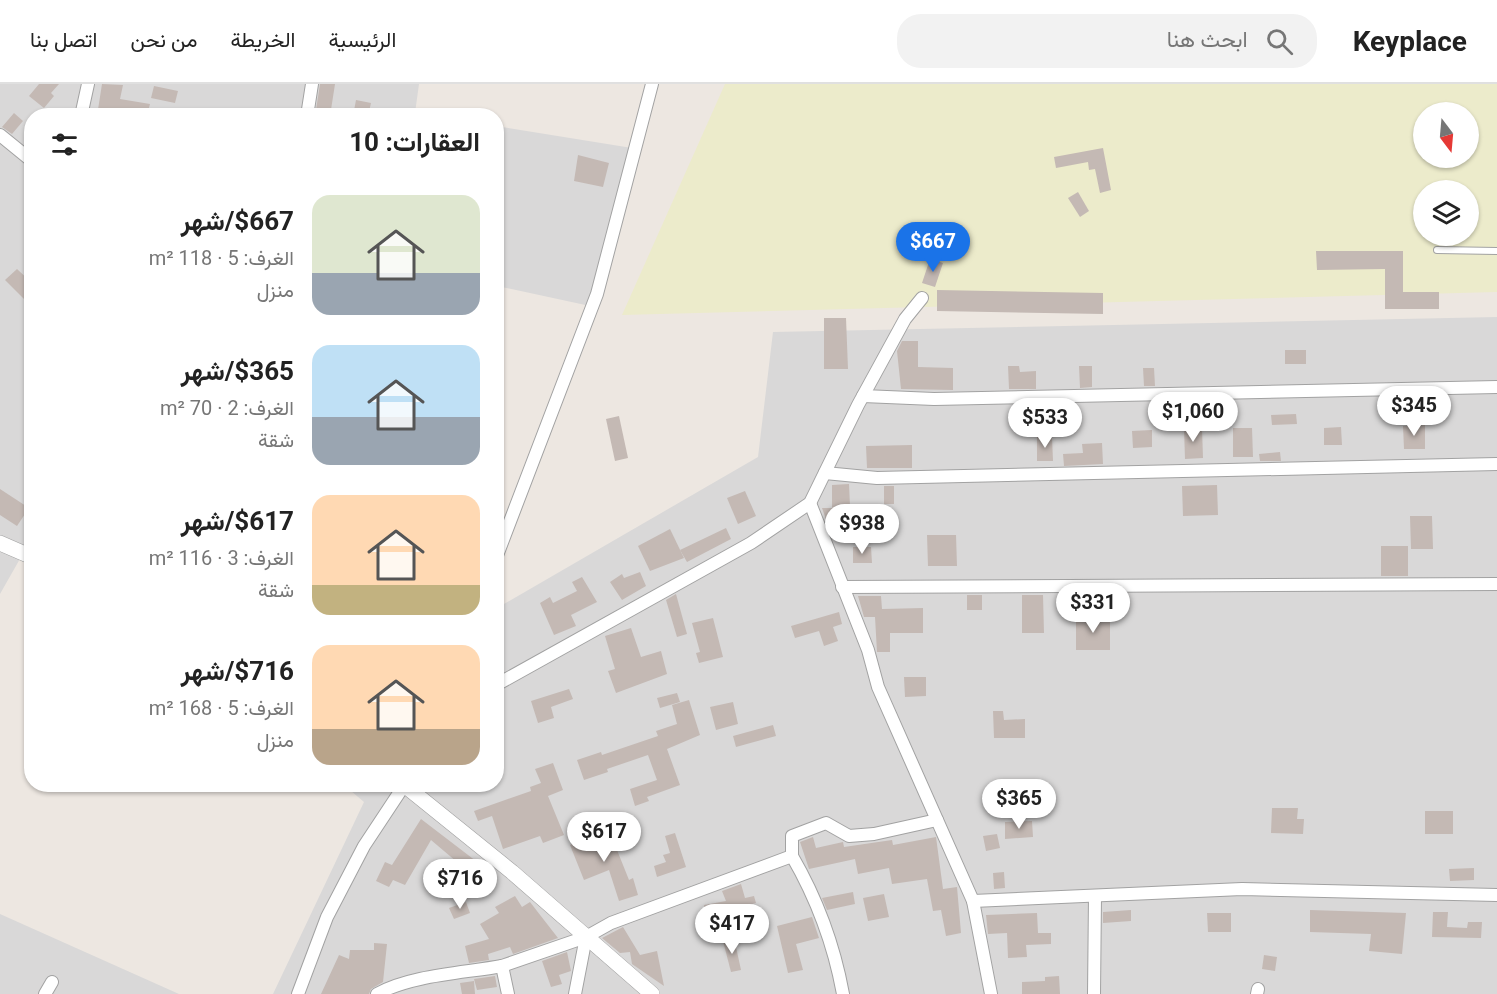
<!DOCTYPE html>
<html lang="ar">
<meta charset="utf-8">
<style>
body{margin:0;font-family:Roboto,Vazirmatn,sans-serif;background:#f2f2f2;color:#222;direction:rtl;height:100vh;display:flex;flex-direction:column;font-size:22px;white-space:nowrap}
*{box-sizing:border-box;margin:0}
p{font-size:20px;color:#767676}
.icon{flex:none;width:33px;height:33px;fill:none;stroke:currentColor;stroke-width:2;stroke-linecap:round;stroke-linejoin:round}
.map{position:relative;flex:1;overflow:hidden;direction:ltr}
.side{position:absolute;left:24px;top:24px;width:480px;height:684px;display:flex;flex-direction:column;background:#fff;border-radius:24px;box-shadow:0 2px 4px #0004;direction:rtl}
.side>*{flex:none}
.needle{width:39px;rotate:164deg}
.fabs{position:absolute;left:1413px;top:18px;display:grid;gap:12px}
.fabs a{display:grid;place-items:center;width:66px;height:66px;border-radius:50%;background:#fff;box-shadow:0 2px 4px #0004;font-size:30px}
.price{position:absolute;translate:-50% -51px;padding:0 14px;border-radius:21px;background:#fff;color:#222;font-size:20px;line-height:39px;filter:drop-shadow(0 2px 3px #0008)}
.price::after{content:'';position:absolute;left:50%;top:36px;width:18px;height:14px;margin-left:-9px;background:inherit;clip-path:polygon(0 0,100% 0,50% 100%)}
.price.selected{background:#1a73e8;color:#fff}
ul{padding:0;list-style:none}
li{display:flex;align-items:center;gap:18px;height:150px;padding:0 24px}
li span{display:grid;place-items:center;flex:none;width:168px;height:120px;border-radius:18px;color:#555}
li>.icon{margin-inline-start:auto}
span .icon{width:72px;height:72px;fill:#fffc;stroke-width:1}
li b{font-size:26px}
h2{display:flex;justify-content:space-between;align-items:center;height:72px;padding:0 24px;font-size:26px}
header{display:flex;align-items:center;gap:36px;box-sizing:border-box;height:84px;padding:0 30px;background:#fff;border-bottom:2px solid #e0e0e0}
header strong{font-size:28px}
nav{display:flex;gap:33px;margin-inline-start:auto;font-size:21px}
.search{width:420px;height:54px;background:#f2f2f2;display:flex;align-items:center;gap:15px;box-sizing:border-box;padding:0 21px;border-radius:24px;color:#767676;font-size:22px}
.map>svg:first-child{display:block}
</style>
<header>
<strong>Keyplace</strong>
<div class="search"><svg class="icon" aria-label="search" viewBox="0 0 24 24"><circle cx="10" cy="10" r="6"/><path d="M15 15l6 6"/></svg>ابحث هنا</div>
<nav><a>الرئيسية</a><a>الخريطة</a><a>من نحن</a><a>اتصل بنا</a></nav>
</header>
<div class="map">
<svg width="1497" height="910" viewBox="0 0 1497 910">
<rect width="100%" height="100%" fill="#ede7e1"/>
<g fill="#d9d8d8">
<polygon points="0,0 419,0 415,29 431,31 32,32 31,433 25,466 0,510"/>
<polygon points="496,42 632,64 590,222 497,202"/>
<polygon points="1497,233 1497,910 273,910 364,718 344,701 496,700 497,524 758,373 773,248"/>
<polygon points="0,830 179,910 0,910"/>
</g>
<path fill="#ecebcb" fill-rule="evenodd" d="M725,0H1497V208L622,231ZM1424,28H1468V74H1424ZM1424,106H1468V152H1424Z"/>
<g fill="#c4b9b4">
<polygon points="39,0 59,0 51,9 54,12 44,24 29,12"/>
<polygon points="102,0 123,1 120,15 150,20 147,32 97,32"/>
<polygon points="320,0 335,0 330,32 315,32"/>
<polygon points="154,2 178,7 175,19 151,14"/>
<polygon points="356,16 371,19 368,32 353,32"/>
<polygon points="14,29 23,37 12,50 2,43"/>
<polygon points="1103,64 1111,106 1100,109 1095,85 1089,86 1088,78 1056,84 1054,73"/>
<polygon points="578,71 609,79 603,103 574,97"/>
<polygon points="1078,108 1089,127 1080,133 1068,114"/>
<polygon points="1316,167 1403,167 1403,208 1439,208 1439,225 1385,225 1385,185 1317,186"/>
<polygon points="930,175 943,179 935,203 922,199"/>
<polygon points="17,185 32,199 32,212 26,217 5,196"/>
<polygon points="937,206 1103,209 1103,230 937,227"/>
<polygon points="824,234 846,234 848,285 824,285"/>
<polygon points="902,257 918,257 918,283 953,284 953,306 901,305 897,267"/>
<rect x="1285" y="266" width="21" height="14"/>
<polygon points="1008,282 1019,282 1020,288 1036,287 1036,305 1009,305"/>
<polygon points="1079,282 1092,282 1092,303 1080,304"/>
<polygon points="1143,284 1154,284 1155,302 1144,302"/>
<polygon points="1296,330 1297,340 1272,341 1271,331"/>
<polygon points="619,332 628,374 615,377 606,335"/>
<polygon points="1425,341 1425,365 1404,365 1403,342"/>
<polygon points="1341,343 1342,361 1324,361 1324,344"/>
<polygon points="1184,344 1202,344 1203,374 1185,375"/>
<polygon points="1233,344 1252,344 1253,373 1233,373"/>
<polygon points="1152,346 1152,363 1133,364 1132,347"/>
<polygon points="1037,353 1052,353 1053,377 1037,377"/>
<polygon points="1102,359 1103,380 1064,382 1063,370 1083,369 1082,360"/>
<polygon points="912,361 912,384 867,384 866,362"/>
<polygon points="1280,368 1281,377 1260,377 1259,370"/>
<polygon points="849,400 850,422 880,422 880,441 828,441 822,424 832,424 832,401"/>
<polygon points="1217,401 1218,431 1183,432 1182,402"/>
<rect x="884" y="402" width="10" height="18"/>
<polygon points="0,405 29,424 17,442 0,431"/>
<polygon points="745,407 756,432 738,440 727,414"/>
<polygon points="1410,432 1432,432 1433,465 1411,465"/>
<polygon points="726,444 731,455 687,478 680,466"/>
<polygon points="670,445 684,474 650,487 638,462"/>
<polygon points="927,451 956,451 957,482 928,482"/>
<rect x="1381" y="462" width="27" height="30"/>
<polygon points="853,463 871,463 872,479 853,479"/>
<polygon points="640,488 646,502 622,516 610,498 622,490 624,494"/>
<polygon points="582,493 597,518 571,531 576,542 554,551 540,519 550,513 553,519 577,507 572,498"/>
<polygon points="676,510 687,550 677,553 666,516"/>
<rect x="967" y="511" width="15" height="15"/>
<polygon points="1022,511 1043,511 1044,549 1022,549"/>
<polygon points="858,512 881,512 882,525 923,524 923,549 890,549 890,568 877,568 875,533 864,533"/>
<polygon points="839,528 842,540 833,543 838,557 824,562 819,547 795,554 791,542"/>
<polygon points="713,534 723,573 699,579 696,569 700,568 692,539"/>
<rect x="1076" y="534" width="34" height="32"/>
<polygon points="631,544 641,573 661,567 667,590 616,609 608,587 615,585 605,552"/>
<polygon points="904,593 926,593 926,612 905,613"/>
<polygon points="569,605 573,615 551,623 554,634 538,639 531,617"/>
<polygon points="677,609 680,618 660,624 657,614"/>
<polygon points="689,616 700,651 667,665 680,701 647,713 649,717 635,722 630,705 657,696 648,671 607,685 608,688 584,696 577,676 601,668 602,671 658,652 656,647 677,640 672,621"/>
<polygon points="733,618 738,640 716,646 710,623"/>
<polygon points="993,627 1003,627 1004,636 1025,635 1025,654 994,654"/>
<polygon points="773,641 776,652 736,663 733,652"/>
<polygon points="553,679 563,706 548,712 564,751 543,759 540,752 503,765 492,732 478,737 474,727 531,707 530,703 541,699 535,685"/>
<polygon points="1272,724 1298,724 1297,735 1304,735 1303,750 1271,749"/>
<rect x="1425" y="727" width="28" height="23"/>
<polygon points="421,735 485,784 477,794 467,785 452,794 446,784 457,778 431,756 405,801 393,796 389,803 376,797 385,778 392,781"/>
<polygon points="1032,737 1033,753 1005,755 1005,738"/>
<polygon points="609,746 629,796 633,794 638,811 619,817 609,786 584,796 570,761"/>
<polygon points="675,749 686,783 657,793 654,782 666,778 663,771 670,769 665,752"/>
<polygon points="997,750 1000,764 986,767 983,752"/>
<polygon points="813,753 816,764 843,758 844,763 892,756 893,761 936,753 943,805 957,803 961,849 946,852 941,826 933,827 927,795 892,800 889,784 858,790 855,775 809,785 800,758"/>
<polygon points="1474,784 1474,796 1450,797 1449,785"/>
<polygon points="1004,788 1005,804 994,805 993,789"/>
<polygon points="741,800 745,814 754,812 756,819 718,830 722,851 709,853 704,821 726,817 722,807"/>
<polygon points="853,808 855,820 827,826 822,814"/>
<polygon points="884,810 889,833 868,837 863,814"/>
<polygon points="515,812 522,823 530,818 558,854 513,870 510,863 488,870 489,876 469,879 465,862 489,855 480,840 499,829 495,823"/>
<polygon points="466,818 470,829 454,835 449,824"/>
<polygon points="1131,826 1131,837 1103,839 1103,828"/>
<polygon points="1310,826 1406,829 1402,870 1369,867 1371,850 1310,848"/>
<polygon points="1433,828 1448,828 1447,843 1467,844 1468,838 1482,838 1481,854 1432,853"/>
<polygon points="1037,829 1038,849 1051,849 1051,860 1026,861 1027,873 1008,874 1007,849 988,850 986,831"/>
<polygon points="1207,829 1231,829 1231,848 1208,848"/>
<polygon points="812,833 819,854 796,860 803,886 788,889 777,842"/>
<polygon points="623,843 640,871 657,867 664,902 632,880 630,868 620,869 602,854"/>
<polygon points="734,854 741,886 731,888 723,857"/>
<polygon points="374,859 387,860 383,898 371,905 369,910 321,910 339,871 349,875 350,866 374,866"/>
<polygon points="567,868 571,887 559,891 562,900 551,903 542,877"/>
<polygon points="1264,871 1277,873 1275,887 1262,885"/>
<polygon points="495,892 497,903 477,906 474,895"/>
<polygon points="1059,892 1060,910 1022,910 1022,898 1045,897 1045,893"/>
<polygon points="474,897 475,910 462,910 460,899"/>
</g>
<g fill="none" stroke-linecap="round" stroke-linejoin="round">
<defs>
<polyline id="service" points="1437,166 1497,167"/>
<g id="minor">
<polyline points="81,32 88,0"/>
<polyline points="307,32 312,0"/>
<polyline points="0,51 32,77"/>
<polyline points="863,312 934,315 1497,303"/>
<polyline points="825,389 877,394 1497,380"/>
<polyline points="810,419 868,566 878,603 973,817 991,910"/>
<polyline points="496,474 597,210 652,0"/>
<polyline points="842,503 1497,500"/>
<polyline points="496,601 751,459 810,419 858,321 905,235 922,214"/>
<path d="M792,772C817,815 834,861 843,910"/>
<polyline points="973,817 1242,805 1497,811"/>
<polyline points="45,910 52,898"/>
<polyline points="298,910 327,833 364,762 405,700"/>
<path d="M377,910C411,891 464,889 502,882"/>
<polyline points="508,910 502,882 586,853 611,839 792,772 792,752 826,739 849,752 874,750 937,736"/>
<polyline points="575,910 586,853"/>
<polyline points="1094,910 1095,812"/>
<polyline points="1257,910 1258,905"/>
</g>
<g id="tertiary">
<polyline points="0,459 32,473"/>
<polyline points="403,700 512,788 652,910"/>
</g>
</defs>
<use href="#service" stroke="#a2a2a2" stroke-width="8"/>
<use href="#minor" stroke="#a2a2a2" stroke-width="14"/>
<use href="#tertiary" stroke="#a2a2a2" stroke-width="16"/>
<use href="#service" stroke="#fff" stroke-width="6"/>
<use href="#minor" stroke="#fff" stroke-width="12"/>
<use href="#tertiary" stroke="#fff" stroke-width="15"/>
</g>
</svg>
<div class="fabs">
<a><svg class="needle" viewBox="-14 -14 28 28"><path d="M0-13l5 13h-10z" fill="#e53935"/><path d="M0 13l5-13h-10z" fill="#767676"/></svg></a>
<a><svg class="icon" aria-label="layers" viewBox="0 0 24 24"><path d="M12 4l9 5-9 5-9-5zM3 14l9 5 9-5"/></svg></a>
</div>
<b class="price selected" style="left:933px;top:189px">$667</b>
<b class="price" style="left:1414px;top:353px">$345</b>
<b class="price" style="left:1193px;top:359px">$1,060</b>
<b class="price" style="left:1045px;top:365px">$533</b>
<b class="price" style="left:862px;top:471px">$938</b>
<b class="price" style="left:1093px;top:550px">$331</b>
<b class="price" style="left:1019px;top:746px">$365</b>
<b class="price" style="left:604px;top:779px">$617</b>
<b class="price" style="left:460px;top:826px">$716</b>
<b class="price" style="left:732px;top:871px">$417</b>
<section class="side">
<h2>العقارات: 10<svg class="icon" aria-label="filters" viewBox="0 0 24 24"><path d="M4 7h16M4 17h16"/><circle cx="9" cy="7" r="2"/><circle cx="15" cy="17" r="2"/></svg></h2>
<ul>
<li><span style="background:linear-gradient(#dfe7d0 65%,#9aa5b1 0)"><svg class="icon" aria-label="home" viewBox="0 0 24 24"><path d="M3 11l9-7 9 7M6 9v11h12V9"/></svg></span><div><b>$667/شهر</b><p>الغرف: 5 · 118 m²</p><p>منزل</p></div></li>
<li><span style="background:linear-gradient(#bfe0f5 60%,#9aa5b1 0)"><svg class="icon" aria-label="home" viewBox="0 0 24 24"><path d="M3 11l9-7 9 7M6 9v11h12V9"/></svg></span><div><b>$365/شهر</b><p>الغرف: 2 · 70 m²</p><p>شقة</p></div></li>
<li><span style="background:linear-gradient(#ffd9b3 75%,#c2b280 0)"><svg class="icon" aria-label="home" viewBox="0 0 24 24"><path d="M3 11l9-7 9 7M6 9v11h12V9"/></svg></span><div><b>$617/شهر</b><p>الغرف: 3 · 116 m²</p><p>شقة</p></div></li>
<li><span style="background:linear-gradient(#ffd9b3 70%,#b9a48a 0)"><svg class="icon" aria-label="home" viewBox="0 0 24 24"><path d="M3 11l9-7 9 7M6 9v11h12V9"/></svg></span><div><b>$716/شهر</b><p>الغرف: 5 · 168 m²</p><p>منزل</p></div></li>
</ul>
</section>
</div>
